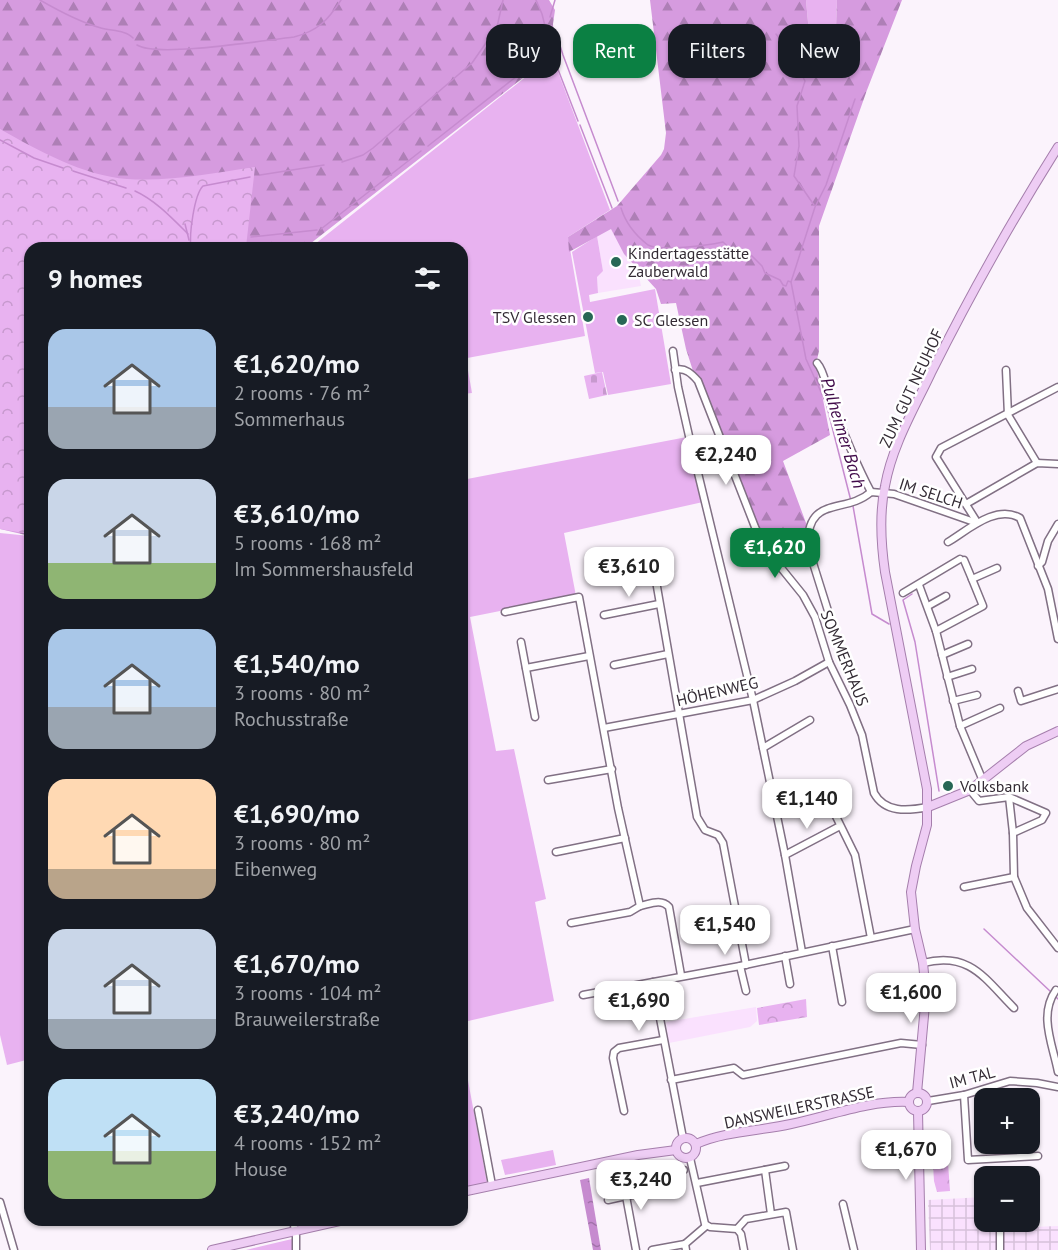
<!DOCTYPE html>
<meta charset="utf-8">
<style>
body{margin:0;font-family:"PT Sans",sans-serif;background:#20242c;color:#f1f3f6;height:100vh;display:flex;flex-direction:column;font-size:22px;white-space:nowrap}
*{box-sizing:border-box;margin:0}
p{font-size:20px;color:#9ea1a6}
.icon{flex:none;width:33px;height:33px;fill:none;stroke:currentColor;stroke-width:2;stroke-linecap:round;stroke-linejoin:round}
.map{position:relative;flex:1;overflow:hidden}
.details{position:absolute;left:24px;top:242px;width:444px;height:984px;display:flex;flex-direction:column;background:#171b24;border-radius:18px;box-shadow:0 2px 4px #0004}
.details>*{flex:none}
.hud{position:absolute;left:486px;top:24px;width:482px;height:54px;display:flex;gap:12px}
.buttons{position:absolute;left:974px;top:1088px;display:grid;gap:12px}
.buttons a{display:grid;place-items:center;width:66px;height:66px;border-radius:12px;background:#171b24;box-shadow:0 2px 4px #0004;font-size:30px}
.price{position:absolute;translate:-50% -51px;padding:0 14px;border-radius:12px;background:#fff;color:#222;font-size:20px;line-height:39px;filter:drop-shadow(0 2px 3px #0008)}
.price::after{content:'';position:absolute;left:50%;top:36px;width:18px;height:14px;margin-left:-9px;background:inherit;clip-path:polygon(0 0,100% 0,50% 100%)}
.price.active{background:#0b8043;color:#fff}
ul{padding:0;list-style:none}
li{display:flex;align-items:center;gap:18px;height:150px;padding:0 24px}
li span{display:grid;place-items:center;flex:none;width:168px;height:120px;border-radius:18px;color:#555}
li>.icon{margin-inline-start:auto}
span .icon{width:72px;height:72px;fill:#fffc;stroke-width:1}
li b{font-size:26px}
h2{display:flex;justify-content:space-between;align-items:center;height:72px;padding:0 24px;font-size:26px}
.tag{padding:0 21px;border-radius:18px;background:#171b24;box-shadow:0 2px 4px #0004;font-size:21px;line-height:54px}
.tag.active{background:#0b8043;color:#fff}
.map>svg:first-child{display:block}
</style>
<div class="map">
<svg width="1058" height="1250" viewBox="0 0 1058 1250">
<defs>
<pattern id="industrial-grid" width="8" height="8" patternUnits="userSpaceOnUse" patternTransform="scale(1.5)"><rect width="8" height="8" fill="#fae1fe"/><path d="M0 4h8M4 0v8" fill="none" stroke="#d7c1da"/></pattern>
<pattern id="forest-firs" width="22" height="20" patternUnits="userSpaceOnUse" patternTransform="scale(1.5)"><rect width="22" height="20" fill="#d69bdf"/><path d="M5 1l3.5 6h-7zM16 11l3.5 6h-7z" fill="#ae7fb6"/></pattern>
<pattern id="cemetery-stones" width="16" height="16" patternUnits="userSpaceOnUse" patternTransform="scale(1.5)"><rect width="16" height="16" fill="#e8b2f0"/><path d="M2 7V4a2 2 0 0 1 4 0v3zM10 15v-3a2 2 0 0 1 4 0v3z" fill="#c799ce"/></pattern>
<pattern id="park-crowns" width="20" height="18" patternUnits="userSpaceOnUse" patternTransform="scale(1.5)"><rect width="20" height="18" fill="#e8b2f0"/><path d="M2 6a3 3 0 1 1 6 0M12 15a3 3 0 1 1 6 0" fill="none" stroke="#c799ce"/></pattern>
<pattern id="water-ripples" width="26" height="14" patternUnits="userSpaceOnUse" patternTransform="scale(1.5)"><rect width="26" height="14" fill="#c68bcf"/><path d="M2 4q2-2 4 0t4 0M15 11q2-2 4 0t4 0" fill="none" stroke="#a172a9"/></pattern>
</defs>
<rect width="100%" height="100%" fill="#fbf3fc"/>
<g fill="#fae1fe">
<polygon points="611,228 624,254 640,274 639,276 641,286 598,293 597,277 603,271 597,236"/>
<polygon points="756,1007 757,1021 750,1027 669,1043 666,1022"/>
</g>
<polygon fill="url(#industrial-grid)" points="1029,1195 1031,1227 1058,1226 1058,1250 930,1250 928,1200 984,1197 984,1221 1029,1221"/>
<g fill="#e8b2f0">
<polygon points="806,0 837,0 836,28 822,75 812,66"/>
<polygon points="552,56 610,210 568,237 585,336 462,359 462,248 310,248"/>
<polygon points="597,236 603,271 597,277 598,293 589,295 590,302 655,289 671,384 608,395 603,372 595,373 572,252"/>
<polygon points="466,359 472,393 462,394 462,360"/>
<polygon points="687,437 703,502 564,533 576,596 470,617 496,751 514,749 546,899 535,902 554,1001 464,1022 462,1014 462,757 464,756 462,746 462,480"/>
<polygon points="0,533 30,536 30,1059 7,1065 0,1035"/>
<polygon points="462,1048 487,1183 462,1189"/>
<polygon points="553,1150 556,1165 505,1175 501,1160"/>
<polygon points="292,1239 294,1240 294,1250 246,1250"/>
</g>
<g fill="url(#forest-firs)">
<polygon points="0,0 549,0 555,10 553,24 555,53 306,247 30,248 30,536 0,529"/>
<polygon points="650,0 806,0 812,66 822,75 836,28 837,0 902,0 867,90 819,226 819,351 816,364 830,435 783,461 809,531 765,548 692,374 693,371 686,349 676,303 661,304 656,289 624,254 611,229 569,252 568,237 617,206 661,155 664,149 666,133"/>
</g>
<polygon fill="url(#cemetery-stones)" points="602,372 607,395 589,399 584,376"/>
<g fill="url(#park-crowns)">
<path d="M0,129C37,150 84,176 127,179C170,182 213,173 255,167L246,247L30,248V534L0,529Z"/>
<polygon points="806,999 807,1017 759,1025 757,1008"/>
<polygon points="948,1163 950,1191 937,1192 934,1181 933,1164"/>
</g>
<polygon fill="url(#water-ripples)" points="589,1178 601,1250 593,1250 580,1180"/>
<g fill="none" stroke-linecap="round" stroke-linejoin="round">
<g stroke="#c68bcf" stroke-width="1.5">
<path d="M40,0C59,11 80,22 101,28C111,31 126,30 133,38"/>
<polyline points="536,0 542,14 551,50"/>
<polyline points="550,17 555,0"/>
<polyline points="555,30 563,55 618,201"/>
<polyline points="776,34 789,50 805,81 797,106 799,146 794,176 814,205"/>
<path d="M137,45C158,58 265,40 294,37C318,31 328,20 341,0"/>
<polyline points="554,59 578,121"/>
<polyline points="580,125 612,208"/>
<polyline points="0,140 34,158 63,168"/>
<polyline points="428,146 540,58"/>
<polyline points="342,162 363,155 373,148 472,63 497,27 503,0"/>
<polyline points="73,171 126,188"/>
<polyline points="260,175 324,165"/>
<path d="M135,191C155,200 172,218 188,234"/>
<path d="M621,208C626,224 635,235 648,245C660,252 709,245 723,242L734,252H745L752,256L762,266L765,273L780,280L783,285L786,286L788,281L791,282"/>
<polyline points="185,224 189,240"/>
<polyline points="321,229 421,151"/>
<polyline points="251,237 317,230"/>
<path d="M191,248C189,235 194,195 203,186L250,177"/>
<polyline points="242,248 243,244"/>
<polyline points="851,501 826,403 806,359 791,282 815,207 826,185 855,99"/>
<polyline points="853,506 872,614 889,624"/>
<polyline points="912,594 903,600 915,642 939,791"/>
<polyline points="984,929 1051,992"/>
<polyline points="1054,995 1058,999"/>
<polyline points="289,1220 290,1222"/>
</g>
<defs>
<g id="minor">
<polyline points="673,351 678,387 689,436 753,700 785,855 802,952"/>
<path d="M817,363C825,372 825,385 830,397C842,429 855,462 871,492"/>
<path d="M675,370C685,367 692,374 698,381L755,527L765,548L803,595L815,617L829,662L850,705L862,735L874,793C885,813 907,811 928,807"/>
<polyline points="1006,370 1008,415 1037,463"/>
<polyline points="966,504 1037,463 1058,464"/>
<polyline points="977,522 936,457 941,448 1058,387"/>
<path d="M948,542C968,530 996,504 1020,518L1048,589L1058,639"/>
<polyline points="964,560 972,579"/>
<polyline points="1038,566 1042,562 1048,541 1058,524"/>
<polyline points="656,581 697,817 705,830 718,835 723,843 746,965"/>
<polyline points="919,585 936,631 960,726 983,781"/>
<polyline points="903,593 960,559"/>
<polyline points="928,606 946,596"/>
<path d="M505,612L579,597L618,808L640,906C650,904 661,898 669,907L681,975"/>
<path d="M829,614L808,547C806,494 845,515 871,492L894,494L977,523"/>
<polyline points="604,615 659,604"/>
<polyline points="936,631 983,606 972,579 997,568"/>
<polyline points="521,642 535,717"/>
<polyline points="942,655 968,644"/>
<polyline points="614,665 668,654"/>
<polyline points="526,668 589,656"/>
<polyline points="947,677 972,669"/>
<polyline points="1018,691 1021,701 1058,689"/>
<polyline points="953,701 977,695"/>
<polyline points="960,726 1000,708"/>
<polyline points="604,728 753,700 795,681 829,662"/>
<polyline points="763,748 810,720"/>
<polyline points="548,780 612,769"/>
<polyline points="970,790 979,801 1009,797 1013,833 1014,877 1027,908 1058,948"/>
<polyline points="824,792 855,855 871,938"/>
<polyline points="1009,797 1046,813 1042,820 1013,833"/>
<polyline points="556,852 625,838"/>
<polyline points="785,855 840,826"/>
<polyline points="964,887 1014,877"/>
<polyline points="571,923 630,912 640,906"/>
<polyline points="832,946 842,1002"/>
<polyline points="785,956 790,984"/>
<path d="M923,963C970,951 985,979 1014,1008"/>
<polyline points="740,966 746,991"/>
<polyline points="653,982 683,1138"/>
<path d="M1056,990C1038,1015 1053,1045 1058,1072"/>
<polyline points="583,995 740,966 915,929"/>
<polyline points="671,1080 734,1068 743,1075 901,1043 922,1045"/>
<polyline points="964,1095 968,1160 1038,1156"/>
<polyline points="928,1101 964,1095 1010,1081 1037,1083 1058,1087"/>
<polyline points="478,1110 492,1185"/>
<polyline points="624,1111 613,1058 614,1052 619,1048 663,1040"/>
<polyline points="690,1158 705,1224 710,1227 737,1229 741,1234 744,1250"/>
<polyline points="765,1170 771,1214"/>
<polyline points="697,1183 785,1166"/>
<polyline points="608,1200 626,1196"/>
<polyline points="0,1202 14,1250"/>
<polyline points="843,1204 854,1250"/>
<polyline points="293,1220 296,1236 296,1250"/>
<polyline points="1000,1227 1000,1250"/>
<polyline points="737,1229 746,1219 786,1212 793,1250"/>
<polyline points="685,1244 706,1226"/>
<polyline points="636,1250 626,1196 668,1188 666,1173 684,1170"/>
<polyline points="652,1250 685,1244 686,1250"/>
</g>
<g id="major">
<polyline points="928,807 970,790 1026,746 1058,731"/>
<circle cx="918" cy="1102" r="9"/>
<path d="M917,1093L926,994L923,963L915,929L911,892L916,866L927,825V789L885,572C881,544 879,514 885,486C892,446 914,409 931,373C970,295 1012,220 1058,147"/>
<polyline points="918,1112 921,1250"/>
<circle cx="686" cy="1148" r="10"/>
<path d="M696,1144C725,1131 760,1131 791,1124C829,1116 870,1100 909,1102"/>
<polyline points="462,1192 638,1155 676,1150"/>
<polyline points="212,1250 344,1220"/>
</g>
</defs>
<use href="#minor" stroke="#817084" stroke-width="9"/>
<use href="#major" stroke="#a57eac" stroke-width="10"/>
<use href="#minor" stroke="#fff" stroke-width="6"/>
<use href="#major" stroke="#eecdf4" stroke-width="8"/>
</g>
<g fill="#276755" stroke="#fff" stroke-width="2">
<circle cx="616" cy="262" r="6"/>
<circle cx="588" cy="317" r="6"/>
<circle cx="622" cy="320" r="6"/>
<circle cx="948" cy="786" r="6"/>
</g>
<g text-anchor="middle" stroke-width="5" stroke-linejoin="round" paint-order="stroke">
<g font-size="16" fill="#332b34" stroke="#fff" text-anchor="start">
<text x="628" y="259">Kindertagesstätte<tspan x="628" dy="18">Zauberwald</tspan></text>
<text x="576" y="323" text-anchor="end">TSV Glessen</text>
<text x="634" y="326">SC Glessen</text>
<text x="960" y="792">Volksbank</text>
</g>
<g font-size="16" fill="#332b34" stroke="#fff">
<text transform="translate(911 388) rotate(-65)" y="6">ZUM GUT NEUHOF</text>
<text transform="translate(931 493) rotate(18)" y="6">IM SELCH</text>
<text transform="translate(845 658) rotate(68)" y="6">SOMMERHAUS</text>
<text transform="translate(717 691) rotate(-13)" y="6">HÖHENWEG</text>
<text transform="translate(972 1077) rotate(-15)" y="6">IM TAL</text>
<text transform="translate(799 1107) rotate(-12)" y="6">DANSWEILERSTRASSE</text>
</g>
<g font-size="18" font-style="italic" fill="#410b4a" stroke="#fff">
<text transform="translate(843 433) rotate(73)" y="6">Pulheimer Bach</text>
</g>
</g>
</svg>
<div class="buttons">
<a>+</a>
<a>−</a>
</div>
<b class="price" style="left:726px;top:486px">€2,240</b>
<b class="price active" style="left:775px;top:579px">€1,620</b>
<b class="price" style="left:629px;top:598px">€3,610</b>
<b class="price" style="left:807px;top:830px">€1,140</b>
<b class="price" style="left:725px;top:956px">€1,540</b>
<b class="price" style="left:911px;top:1024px">€1,600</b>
<b class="price" style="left:639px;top:1032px">€1,690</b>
<b class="price" style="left:906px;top:1181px">€1,670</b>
<b class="price" style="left:641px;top:1211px">€3,240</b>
<div class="hud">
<a class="tag">Buy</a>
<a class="tag active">Rent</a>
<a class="tag">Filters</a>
<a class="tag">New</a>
</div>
<section class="details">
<h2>9 homes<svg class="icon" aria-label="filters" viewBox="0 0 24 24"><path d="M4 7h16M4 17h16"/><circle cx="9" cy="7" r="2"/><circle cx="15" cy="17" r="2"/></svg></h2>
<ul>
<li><span style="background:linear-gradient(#a9c7e8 65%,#9aa5b1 0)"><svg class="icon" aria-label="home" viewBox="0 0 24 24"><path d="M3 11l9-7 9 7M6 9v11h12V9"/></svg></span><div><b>€1,620/mo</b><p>2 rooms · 76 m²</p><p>Sommerhaus</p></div></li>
<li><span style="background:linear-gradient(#c9d6e8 70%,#8fb573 0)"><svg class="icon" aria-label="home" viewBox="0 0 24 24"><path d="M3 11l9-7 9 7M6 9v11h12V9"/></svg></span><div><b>€3,610/mo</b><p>5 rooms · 168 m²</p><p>Im Sommershausfeld</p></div></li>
<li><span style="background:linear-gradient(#a9c7e8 65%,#9aa5b1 0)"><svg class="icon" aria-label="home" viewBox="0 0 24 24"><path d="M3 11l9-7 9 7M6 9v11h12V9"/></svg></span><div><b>€1,540/mo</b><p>3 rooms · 80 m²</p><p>Rochusstraße</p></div></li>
<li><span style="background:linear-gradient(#ffd9b3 75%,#b9a48a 0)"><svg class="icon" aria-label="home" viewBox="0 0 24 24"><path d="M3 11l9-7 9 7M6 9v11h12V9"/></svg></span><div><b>€1,690/mo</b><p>3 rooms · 80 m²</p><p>Eibenweg</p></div></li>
<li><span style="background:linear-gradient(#c9d6e8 75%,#9aa5b1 0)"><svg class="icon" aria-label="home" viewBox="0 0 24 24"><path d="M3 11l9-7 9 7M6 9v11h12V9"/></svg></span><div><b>€1,670/mo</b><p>3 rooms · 104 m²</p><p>Brauweilerstraße</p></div></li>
<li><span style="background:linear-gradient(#bfe0f5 60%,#8fb573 0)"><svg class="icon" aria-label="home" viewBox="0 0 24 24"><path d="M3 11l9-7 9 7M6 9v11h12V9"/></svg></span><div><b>€3,240/mo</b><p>4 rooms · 152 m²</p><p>House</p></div></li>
</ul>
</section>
</div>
